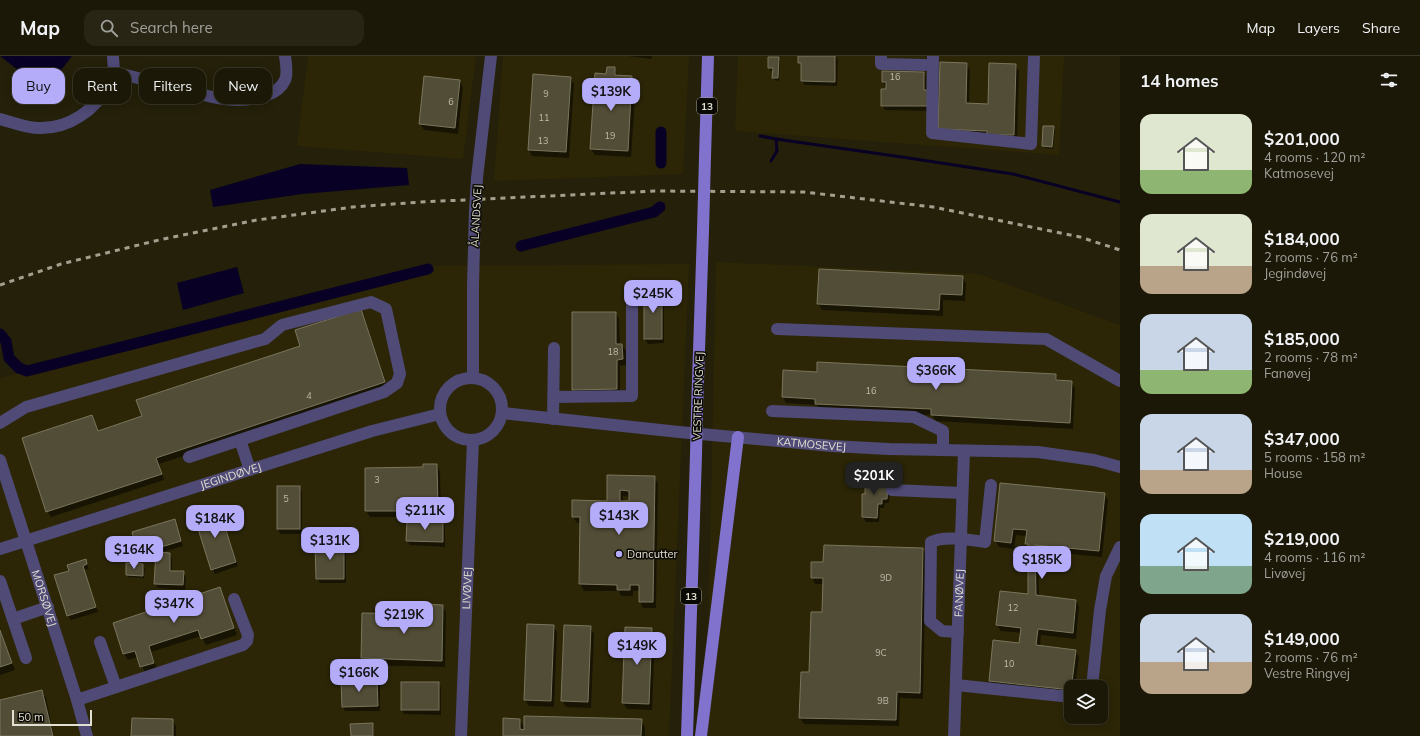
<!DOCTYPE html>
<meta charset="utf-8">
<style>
body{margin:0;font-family:Mulish,sans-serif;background:#282515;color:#f1f3f6;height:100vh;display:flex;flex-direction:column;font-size:15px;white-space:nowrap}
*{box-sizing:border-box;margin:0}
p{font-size:13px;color:#a0a09b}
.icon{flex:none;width:22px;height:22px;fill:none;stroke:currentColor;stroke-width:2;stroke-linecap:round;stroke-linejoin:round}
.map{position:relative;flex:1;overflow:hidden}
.sheet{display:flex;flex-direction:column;background:#1b1807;width:300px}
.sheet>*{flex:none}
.guide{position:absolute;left:12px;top:12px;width:380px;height:36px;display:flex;gap:8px}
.tools{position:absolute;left:1064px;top:624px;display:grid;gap:8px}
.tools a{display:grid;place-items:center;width:44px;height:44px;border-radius:8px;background:#1b1807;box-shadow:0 2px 10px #0003,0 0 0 1px #393728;font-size:20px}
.scale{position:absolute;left:12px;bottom:10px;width:80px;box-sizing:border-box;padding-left:4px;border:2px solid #e2e0d2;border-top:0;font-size:11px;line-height:14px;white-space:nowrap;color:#e2e0d2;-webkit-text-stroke:3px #0b0903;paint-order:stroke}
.price{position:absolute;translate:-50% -34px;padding:0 9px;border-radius:8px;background:#b4acf9;color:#111;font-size:13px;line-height:26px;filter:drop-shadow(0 1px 2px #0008)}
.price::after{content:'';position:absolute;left:50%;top:24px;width:12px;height:9px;margin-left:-6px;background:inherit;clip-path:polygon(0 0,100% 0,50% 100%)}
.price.on{background:#222;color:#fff}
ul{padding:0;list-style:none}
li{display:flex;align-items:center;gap:12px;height:100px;padding:0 20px}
li span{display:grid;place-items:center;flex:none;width:112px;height:80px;border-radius:12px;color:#555}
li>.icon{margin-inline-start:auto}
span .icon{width:48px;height:48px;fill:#fffc;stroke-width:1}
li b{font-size:17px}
h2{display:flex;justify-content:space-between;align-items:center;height:48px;padding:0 20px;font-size:17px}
.chip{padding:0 14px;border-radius:12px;background:#1b1807;box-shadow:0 2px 10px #0003,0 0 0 1px #393728;font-size:14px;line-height:36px}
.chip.on{background:#b4acf9;color:#111}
header{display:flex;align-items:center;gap:24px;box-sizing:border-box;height:56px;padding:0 20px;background:#1b1807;border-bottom:1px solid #393728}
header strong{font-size:19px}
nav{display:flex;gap:22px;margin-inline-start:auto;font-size:14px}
.search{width:280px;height:36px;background:#282515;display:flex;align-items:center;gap:10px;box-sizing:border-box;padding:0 14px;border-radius:12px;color:#a0a09b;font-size:15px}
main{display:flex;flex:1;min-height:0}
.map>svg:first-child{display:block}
</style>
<header>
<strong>Map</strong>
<div class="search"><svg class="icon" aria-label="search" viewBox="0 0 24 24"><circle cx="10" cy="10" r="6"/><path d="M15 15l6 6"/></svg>Search here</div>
<nav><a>Map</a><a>Layers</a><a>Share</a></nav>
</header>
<main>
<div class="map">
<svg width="1120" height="680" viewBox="0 0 1120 680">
<rect width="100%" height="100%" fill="#242009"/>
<g fill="#2c2607" fill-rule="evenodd">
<polygon points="308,0 476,0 463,103 297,90"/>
<polygon points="503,0 689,0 683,118 494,125"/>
<polygon points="738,0 1064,0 1059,99 735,75"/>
<path d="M716,206L979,218L1120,269V680H706ZM1071,631H1101V661H1071Z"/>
<polygon points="689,208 669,680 0,680 0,322 426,210"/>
</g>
<g fill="#090025">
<polygon points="0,0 72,0 45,35"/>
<polygon points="300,108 407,112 409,129 302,138 213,151 210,134"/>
<polygon points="237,211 244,237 183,254 177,227"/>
</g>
<g fill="#0007" fill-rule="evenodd">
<polygon points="628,0 652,0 651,3"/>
<polygon points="803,0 835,0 838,4 837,30 805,29 802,25 802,11 799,6"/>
<polygon points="778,2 780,5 779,25 775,24 773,22 773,15 771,15 769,12"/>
<polygon points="967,8 970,14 969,48 989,49 1015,9 1019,15 1017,85 943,79"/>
<polygon points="614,12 618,20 632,21 636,27 631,101 595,99 591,93 607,19"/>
<polygon points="924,17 926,21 926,35 931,55 885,54 882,49 887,30 885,30 883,26"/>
<polygon points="570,21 574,28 569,102 532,100 529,94"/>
<polygon points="459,24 463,31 458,78 424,74 420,68"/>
<polygon points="1053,71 1055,74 1053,93 1045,92 1043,90"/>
<polygon points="962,221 966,227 965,245 943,244 943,260 822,254 818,248"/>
<polygon points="645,235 661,235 664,239 664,287 648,288 645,283"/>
<polygon points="360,254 364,260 388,333 159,408 164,424 51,461 47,455 92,360 99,376 143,361 302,291"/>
<polygon points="616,257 619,263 620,289 622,289 626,295 626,309 620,310 620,339 577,340 573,333"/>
<polygon points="818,317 1056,319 1059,325 1071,326 1075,332 1073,373 936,365 932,359 820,354 817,349 786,347 783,341"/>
<polygon points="437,409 440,416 441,457 411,457 411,461 370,461 366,455 424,412"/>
<path d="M608,420L654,421L658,427L656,552H643L640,545V535H633V540H621L619,535H584L580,528L581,467H577L573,461L608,446ZM623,440L630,441V446H623Z"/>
<polygon points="873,421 874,423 887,423 890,428 889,447 885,447 884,452 880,452 879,466 866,466 863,461"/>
<polygon points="1001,428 1104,438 1108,444 1102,501 1038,495 1039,540 1076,544 1079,551 1076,583 1041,579 1040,590 1075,594 1079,601 1075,631 1071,631 1071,640 993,631 990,625 1020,588 1022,577 1001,575 997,569 1029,539 1029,493 1026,488 1027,480 1016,479 1014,493 999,491 995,485"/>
<polygon points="299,431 302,436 302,478 280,478 278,473"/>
<polygon points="218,453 221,458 238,510 215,518 212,513"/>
<polygon points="174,464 183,490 160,497 170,498 172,502 172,516 183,516 186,521 185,534 158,532 155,528 157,498 142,502 133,477"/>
<polygon points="443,466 445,471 445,491 410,489 407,485"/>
<polygon points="343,489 346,493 346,527 320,527 317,523"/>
<polygon points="923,493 926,499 923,643 900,642 899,670 804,668 800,662 823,557 824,528 815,528 812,521 824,508"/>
<polygon points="85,504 89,513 84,514 98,556 71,564 68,560 70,515"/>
<polygon points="143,509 145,512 144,522 128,521 127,519"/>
<polygon points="219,533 223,539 237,579 206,589 201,580 151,596 157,613 145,617 138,601 128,604 124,598 114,568"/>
<polygon points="443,550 446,556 445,611 365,609 362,602 363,558 420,559"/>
<polygon points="553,570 557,576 554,651 529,650 525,644"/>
<polygon points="590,571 594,578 591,652 566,651 562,645"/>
<polygon points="0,572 15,614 0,619"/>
<polygon points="651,573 655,580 652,654 627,653 623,647"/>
<polygon points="377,625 380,629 380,655 345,655 343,651"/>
<polygon points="439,627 441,632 441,659 404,658 402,654"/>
<polygon points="42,636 46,642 54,680 0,680 0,645"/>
<polygon points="172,664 176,670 176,680 132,680"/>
<polygon points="520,664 525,672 641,664 645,671 645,680 504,680"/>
<polygon points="372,668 374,671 374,680 352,680"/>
</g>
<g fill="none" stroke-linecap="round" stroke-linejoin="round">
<g stroke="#090025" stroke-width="3">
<polyline points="760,80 776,83 777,95 771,105"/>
<polyline points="776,83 902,101 1013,118 1120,146"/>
</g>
<g stroke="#090025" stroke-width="11">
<polyline points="661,107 661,76"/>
<polyline points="521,190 654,156 660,151"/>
<polyline points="0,278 6,285 9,302 19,312 27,315 428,213"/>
</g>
</g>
<g fill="#524d36" stroke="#7a755c" fill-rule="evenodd">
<polygon points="798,0 835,0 835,26 801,25 801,7 798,7"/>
<polygon points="768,1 779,1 778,22 772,22 773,12 768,12"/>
<polygon points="940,6 967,7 966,47 988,48 989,7 1016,8 1014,79 987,79 987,75 938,73"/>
<polygon points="607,11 615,11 615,19 632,20 628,95 590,93 595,17 606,18"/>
<polygon points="882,15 924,16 924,34 929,34 929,50 881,50 881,33 886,33 886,26 882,26"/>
<polygon points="533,18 571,21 566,96 528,94"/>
<polygon points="424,20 460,24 455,72 419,68"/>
<polygon points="1043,70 1054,70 1052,91 1042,90"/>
<polygon points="819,213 963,220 962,239 940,238 939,254 817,248"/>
<rect x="644" y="234" width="18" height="49"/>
<polygon points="361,253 385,326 156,402 162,418 46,456 22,382 92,359 98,375 142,360 136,344 300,290 295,274"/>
<polygon points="572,256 616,256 616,288 622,288 623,303 617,304 617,333 572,334"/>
<polygon points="817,306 1056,318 1056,324 1072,325 1070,367 931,359 931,353 815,348 815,343 782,341 783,314 817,316"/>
<polygon points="423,408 437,408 438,451 408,451 408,455 365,455 365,412 423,411"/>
<path d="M607,419L655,420L653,546H639V529H630V534H617V529L579,528L580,461H572V444L607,445ZM620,434L629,435V445H620Z"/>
<polygon points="865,420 874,420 874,422 888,422 887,443 882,443 882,448 878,448 877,462 862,461 862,438 865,438"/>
<polygon points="1000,427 1105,437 1099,495 1035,489 1036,539 1076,544 1073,577 1038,573 1036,589 1076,594 1071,634 989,625 993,584 1019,587 1021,572 996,569 1000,535 1028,538 1028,488 1025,488 1027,474 1013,473 1011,487 994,485"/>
<rect x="277" y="430" width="23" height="43"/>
<polygon points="219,452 236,506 211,514 194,460"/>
<polygon points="175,463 181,485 138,498 132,476"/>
<polygon points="407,464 443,465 443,486 406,485"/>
<polygon points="315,488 344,488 344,523 316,523"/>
<polygon points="824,489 923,492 920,637 897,636 896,664 799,662 801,616 809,616 811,556 822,556 823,522 811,522 811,506 823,506"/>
<polygon points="156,496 170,497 170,515 184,515 183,529 154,528"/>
<polygon points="86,503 87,508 83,510 96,551 67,560 54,519 69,515 67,509"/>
<polygon points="126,507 143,508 143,520 126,519"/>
<polygon points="220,531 234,572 201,583 198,574 149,590 154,607 140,611 135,595 123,598 113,567"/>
<polygon points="420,548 443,549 442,605 361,602 362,557 419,558"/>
<polygon points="527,568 554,569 551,645 524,644"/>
<polygon points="564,569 591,570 588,646 561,645"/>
<polygon points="625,571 652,572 649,648 622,647"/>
<polygon points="0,574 12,607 0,611"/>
<polygon points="341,624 377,624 378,650 342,651"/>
<rect x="401" y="626" width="38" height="28"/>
<polygon points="42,634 53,680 0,680 0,644"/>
<polygon points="524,660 642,663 641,680 503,680 503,662 520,663 520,673 524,674"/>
<polygon points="132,662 173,663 173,680 131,680"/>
<polygon points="373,667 373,680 351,680 350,668"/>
</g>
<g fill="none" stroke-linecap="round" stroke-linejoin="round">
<g stroke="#4f4a76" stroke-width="12">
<polyline points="881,0 881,8 925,9"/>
<polyline points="933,0 932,77 1031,88 1034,0"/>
<path d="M114,16C137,22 161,28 185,34C203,39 221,44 239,44C254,44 278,40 285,24C288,18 286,7 285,0"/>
<path d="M0,63C12,66 26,72 39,72C68,73 97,54 109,27C110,23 113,19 114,15C114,11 113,5 113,0"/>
<polyline points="477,122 491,0"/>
<polyline points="777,273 1046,283 1120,325"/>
<polyline points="473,321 473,229 475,154"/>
<circle cx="471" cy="353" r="31"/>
<polyline points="554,341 632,340 632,249"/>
<polyline points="772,355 914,361 943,375 943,394"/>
<path id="s1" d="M502,357L679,376L832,390L889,393L1038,396L1094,404L1120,411"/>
<polyline points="553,363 554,292"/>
<polyline points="0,367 26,351 265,283 282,269 371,246 386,253 400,318 397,327 384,336 189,401"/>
<polyline points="240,384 250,414"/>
<path id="s2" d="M0,404L77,644L87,680"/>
<polyline points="892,434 962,437"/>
<path id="s3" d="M0,493L372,375L440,358"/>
<polyline points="0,525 26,602"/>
<polyline points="13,563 48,551"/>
<path d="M958,576L942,575L930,565L931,486C945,479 970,484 985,486L991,429"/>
<polyline points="100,586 116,631"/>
<polyline points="956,629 1071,641"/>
<polyline points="1092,631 1100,554 1106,520 1120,491"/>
<polyline points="77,644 243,589 247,585 248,579 234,543"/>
<path id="s4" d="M461,680L473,384"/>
<path id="s5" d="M954,680L964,395"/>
</g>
<g stroke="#8072cd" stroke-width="12">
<polyline points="705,101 708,0"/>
<polyline points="697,355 703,175"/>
<polyline points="687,680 696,399"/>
<polyline points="701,680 738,381"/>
</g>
<polyline stroke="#a29f8e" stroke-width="3" stroke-dasharray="5 5" stroke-linecap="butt" points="0,229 61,208 159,184 257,164 353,151 421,146 655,135 804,136 933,151 1080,181 1120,194"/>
<polyline stroke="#4f4a76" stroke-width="12" points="475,154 477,122"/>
<g stroke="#8072cd" stroke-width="12">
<polyline points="703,175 705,101"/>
<polyline points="696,399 697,355"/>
</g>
</g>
<circle fill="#b4acf9" stroke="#0b0903" stroke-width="1.5" cx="619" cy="498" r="4"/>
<g text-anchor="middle" stroke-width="3" stroke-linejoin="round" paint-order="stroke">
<g font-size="9" fill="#bebbab">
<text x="895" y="24">16</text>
<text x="546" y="41">9</text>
<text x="451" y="49">6</text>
<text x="544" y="65">11</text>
<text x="610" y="83">19</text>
<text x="543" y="88">13</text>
<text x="613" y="299">18</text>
<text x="871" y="338">16</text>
<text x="309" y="343">4</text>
<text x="377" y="427">3</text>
<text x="286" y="446">5</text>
<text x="886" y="525">9D</text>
<text x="1013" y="555">12</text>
<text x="881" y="600">9C</text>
<text x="1009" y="611">10</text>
<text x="883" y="648">9B</text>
</g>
<g fill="#0b0903" stroke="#a2a094" stroke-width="1">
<rect x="697" y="42" width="20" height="16" rx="3"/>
<rect x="681" y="532" width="20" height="16" rx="3"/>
</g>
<g font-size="10" font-weight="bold" fill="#e2e0d2">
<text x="707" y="54">13</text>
<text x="691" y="544">13</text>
</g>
<g font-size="11" fill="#e2e0d2" stroke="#0b0903">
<text transform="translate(476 160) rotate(-87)" y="4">ÅLANDSVEJ</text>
<text transform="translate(698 340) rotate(-88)" y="4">VESTRE RINGVEJ</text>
<text dy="4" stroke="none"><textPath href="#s1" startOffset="311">KATMOSEVEJ</textPath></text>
<text dy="4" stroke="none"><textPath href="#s3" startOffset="242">JEGINDØVEJ</textPath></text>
<text dy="4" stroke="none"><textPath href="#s4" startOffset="148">LIVØVEJ</textPath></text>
<text dy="4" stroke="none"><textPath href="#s5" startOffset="143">FANØVEJ</textPath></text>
<text dy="4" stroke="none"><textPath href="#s2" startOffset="145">MORSØVEJ</textPath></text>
</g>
<g font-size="11" fill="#e2e0d2" stroke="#0b0903" text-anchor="start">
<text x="627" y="502">Dancutter</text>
</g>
</g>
</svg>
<div class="tools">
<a><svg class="icon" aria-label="layers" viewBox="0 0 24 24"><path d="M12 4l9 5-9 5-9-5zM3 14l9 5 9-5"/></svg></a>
</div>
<div class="scale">50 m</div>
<b class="price" style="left:611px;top:56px">$139K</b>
<b class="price" style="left:653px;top:258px">$245K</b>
<b class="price" style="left:936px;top:335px">$366K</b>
<b class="price on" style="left:874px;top:440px">$201K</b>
<b class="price" style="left:425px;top:475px">$211K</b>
<b class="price" style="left:619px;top:480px">$143K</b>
<b class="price" style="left:215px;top:483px">$184K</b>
<b class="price" style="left:330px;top:505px">$131K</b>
<b class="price" style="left:134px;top:514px">$164K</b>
<b class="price" style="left:1042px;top:524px">$185K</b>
<b class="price" style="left:174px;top:568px">$347K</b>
<b class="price" style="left:404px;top:579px">$219K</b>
<b class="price" style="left:637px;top:610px">$149K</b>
<b class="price" style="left:359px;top:637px">$166K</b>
<div class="guide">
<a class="chip on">Buy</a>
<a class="chip">Rent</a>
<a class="chip">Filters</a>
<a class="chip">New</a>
</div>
</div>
<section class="sheet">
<h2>14 homes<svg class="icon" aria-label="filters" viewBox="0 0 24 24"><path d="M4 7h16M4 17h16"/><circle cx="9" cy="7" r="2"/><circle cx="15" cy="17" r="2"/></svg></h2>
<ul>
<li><span style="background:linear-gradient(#dfe7d0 70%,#8fb573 0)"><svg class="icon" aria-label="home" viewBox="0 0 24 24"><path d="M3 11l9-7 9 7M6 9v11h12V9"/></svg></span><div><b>$201,000</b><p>4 rooms · 120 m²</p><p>Katmosevej</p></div></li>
<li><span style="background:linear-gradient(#dfe7d0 65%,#b9a48a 0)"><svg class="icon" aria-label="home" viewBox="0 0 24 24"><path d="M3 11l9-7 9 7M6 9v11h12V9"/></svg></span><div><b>$184,000</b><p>2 rooms · 76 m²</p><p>Jegindøvej</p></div></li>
<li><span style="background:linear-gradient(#c9d6e8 70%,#8fb573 0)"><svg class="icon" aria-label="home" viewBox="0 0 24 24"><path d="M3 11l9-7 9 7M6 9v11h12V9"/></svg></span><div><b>$185,000</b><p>2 rooms · 78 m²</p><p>Fanøvej</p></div></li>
<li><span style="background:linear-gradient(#c9d6e8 70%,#b9a48a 0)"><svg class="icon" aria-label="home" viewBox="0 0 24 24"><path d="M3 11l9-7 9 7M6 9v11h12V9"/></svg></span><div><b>$347,000</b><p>5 rooms · 158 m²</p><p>House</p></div></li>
<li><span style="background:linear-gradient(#bfe0f5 65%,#7fa58c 0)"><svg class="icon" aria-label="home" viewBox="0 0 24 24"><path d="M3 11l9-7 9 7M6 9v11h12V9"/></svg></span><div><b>$219,000</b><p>4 rooms · 116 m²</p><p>Livøvej</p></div></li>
<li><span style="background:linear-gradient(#c9d6e8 60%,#b9a48a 0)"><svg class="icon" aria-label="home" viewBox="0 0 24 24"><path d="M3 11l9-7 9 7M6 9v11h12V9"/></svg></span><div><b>$149,000</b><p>2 rooms · 76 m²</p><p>Vestre Ringvej</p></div></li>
</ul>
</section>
</main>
